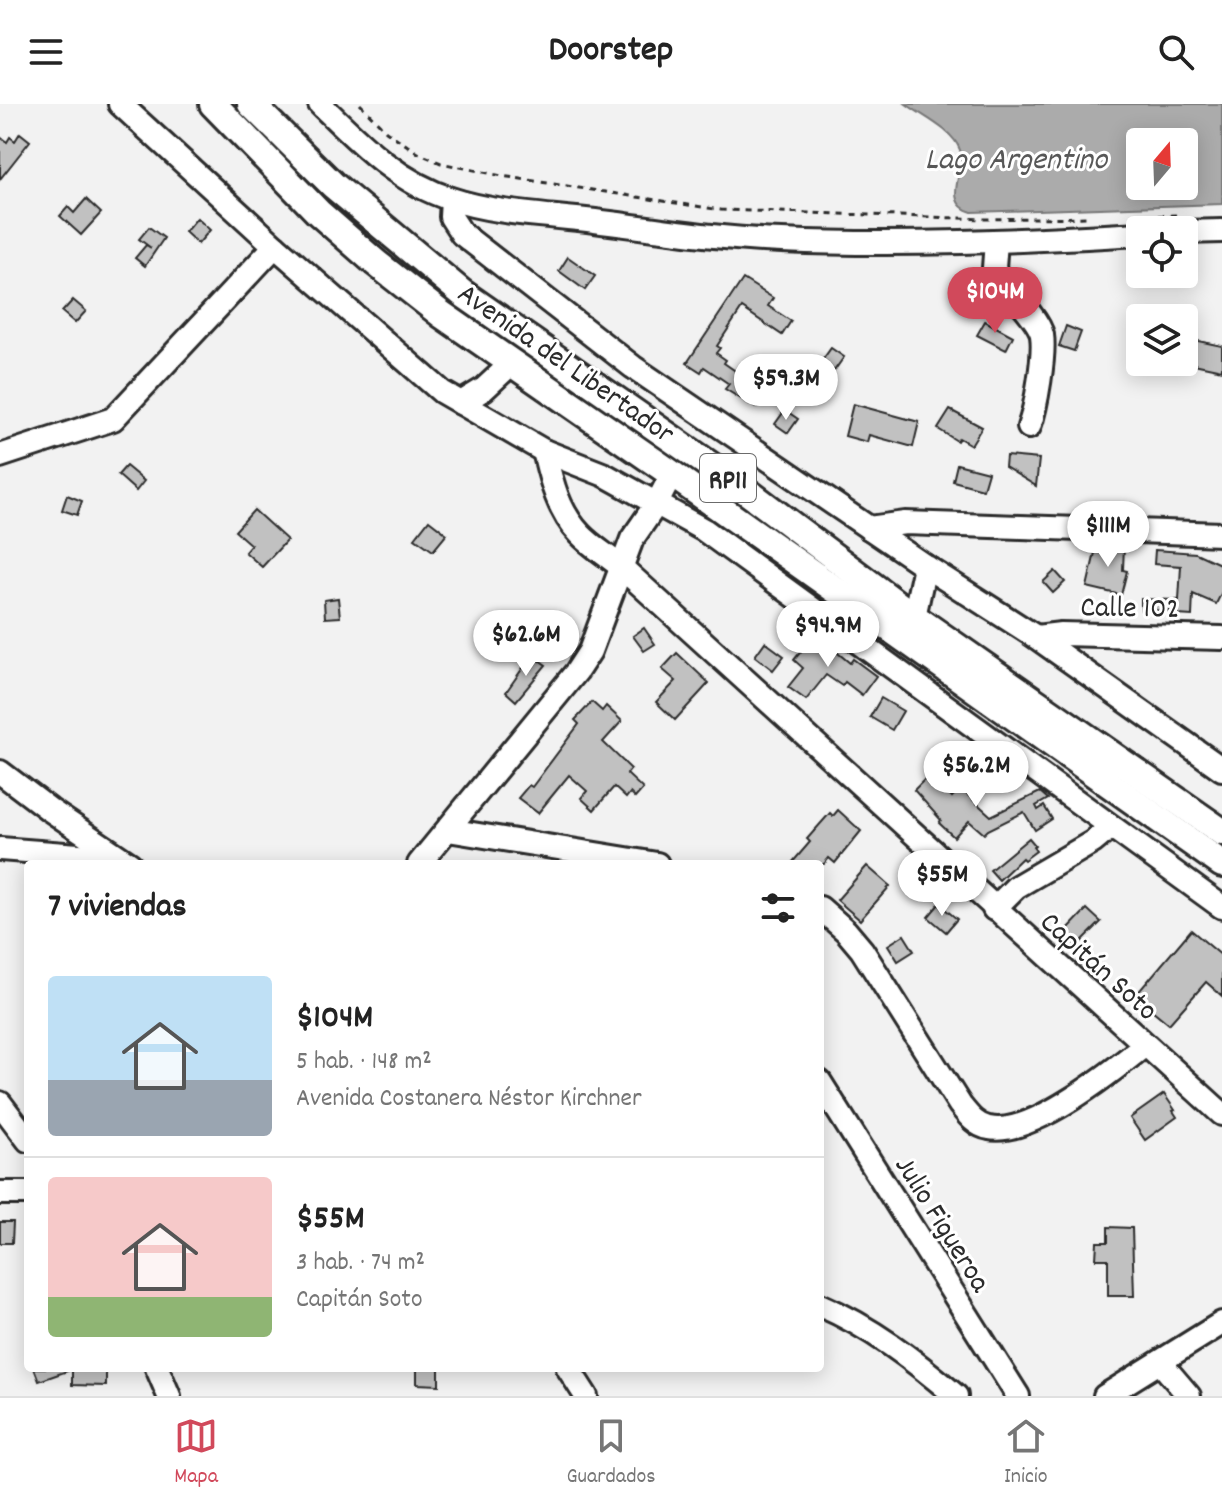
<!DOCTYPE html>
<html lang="es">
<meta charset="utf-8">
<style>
body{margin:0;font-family:Dekko,sans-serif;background:#f2f2f2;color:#222;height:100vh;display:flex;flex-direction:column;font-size:30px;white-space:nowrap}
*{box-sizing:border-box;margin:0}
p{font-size:26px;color:#767676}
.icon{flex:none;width:44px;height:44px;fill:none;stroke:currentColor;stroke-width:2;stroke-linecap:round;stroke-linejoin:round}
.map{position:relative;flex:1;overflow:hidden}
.side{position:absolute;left:24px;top:756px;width:800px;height:512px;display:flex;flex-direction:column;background:#fff;border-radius:8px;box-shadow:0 4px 20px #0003}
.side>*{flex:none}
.needle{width:52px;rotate:19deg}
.tools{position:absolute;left:1126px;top:24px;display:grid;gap:16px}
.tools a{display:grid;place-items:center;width:72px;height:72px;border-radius:8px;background:#fff;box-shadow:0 4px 20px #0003;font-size:40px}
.price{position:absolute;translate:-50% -68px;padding:0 18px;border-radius:28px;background:#fff;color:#222;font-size:26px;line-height:52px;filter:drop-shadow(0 2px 4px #0008)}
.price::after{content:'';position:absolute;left:50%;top:48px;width:24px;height:18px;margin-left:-12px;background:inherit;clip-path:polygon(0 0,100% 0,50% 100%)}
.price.active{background:#d1495b;color:#fff}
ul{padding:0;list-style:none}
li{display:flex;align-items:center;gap:24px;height:200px;padding:0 24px}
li+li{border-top:2px solid #e0e0e0}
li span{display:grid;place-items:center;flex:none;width:224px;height:160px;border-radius:8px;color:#555}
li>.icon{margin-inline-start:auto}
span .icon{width:96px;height:96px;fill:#fffc;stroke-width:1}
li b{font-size:34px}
h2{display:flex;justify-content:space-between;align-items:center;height:96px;padding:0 24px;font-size:34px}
header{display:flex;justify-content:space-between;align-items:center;height:104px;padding:0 24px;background:#fff;font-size:36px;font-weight:700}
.dock{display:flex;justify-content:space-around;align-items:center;height:112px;border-top:2px solid #e0e0e0;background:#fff;font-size:22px;color:#767676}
.dock a{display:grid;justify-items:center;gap:4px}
.dock .active{color:#d1495b}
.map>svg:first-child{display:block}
</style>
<header><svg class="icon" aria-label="menu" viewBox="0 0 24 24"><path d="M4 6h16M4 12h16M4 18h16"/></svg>Doorstep<svg class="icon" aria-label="search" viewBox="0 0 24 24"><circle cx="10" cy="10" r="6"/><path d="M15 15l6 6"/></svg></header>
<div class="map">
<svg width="1222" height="1292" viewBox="0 0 1222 1292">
<rect width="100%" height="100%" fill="#f2f2f2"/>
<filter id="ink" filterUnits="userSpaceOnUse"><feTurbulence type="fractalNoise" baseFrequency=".0125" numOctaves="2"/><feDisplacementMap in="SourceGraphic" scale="16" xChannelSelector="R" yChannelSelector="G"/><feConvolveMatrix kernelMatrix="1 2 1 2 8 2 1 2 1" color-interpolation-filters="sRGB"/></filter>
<g filter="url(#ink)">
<polygon fill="#d5d5d5" stroke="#808080" stroke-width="2" points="224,0 238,0 713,376 706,386 454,207 328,104"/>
<path fill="#ababab" stroke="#787878" stroke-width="2" fill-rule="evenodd" d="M906,0H1222V100L972,108C940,99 967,65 960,46C953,26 922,12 906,0ZM1140,38H1184V82H1140Z"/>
<g fill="#c1c1c1" stroke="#2b2b2b" stroke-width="2">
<polygon points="20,29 30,37 0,75 0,33 7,38 10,33 15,37"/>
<polygon points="86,95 101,109 81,131 60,112 68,103 74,109"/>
<polygon points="197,114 210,126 198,140 185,128"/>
<polygon points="149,123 164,134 145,162 135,154 146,141 151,144 139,135"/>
<polygon points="568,153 595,172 585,186 559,167"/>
<polygon points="743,175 773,194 768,202 791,217 782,231 742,204 717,242 720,244 716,249 726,256 724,259 750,277 752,274 770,285 756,304 725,285 729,280 704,263 701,268 687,259"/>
<polygon points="73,196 86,207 75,219 62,208"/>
<polygon points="985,217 1013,232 1006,246 977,231"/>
<polygon points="1066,222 1081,228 1074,247 1059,242"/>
<polygon points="1184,234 1222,242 1222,266 1184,258"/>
<polygon points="831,244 844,253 834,267 821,258"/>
<polygon points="853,300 919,318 913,343 869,331 867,338 845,332"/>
<polygon points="785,306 798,315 788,329 775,320"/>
<polygon points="950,306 982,323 971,341 959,334 957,337 938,325"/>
<polygon points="1006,352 1039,355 1036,382 1005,363"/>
<polygon points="957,360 988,368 983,385 953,377"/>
<polygon points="126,362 144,377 136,387 118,371"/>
<polygon points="67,391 82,397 77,411 62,406"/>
<polygon points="254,406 287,436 262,463 245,448 251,441 235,427"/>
<polygon points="429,416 447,430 433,447 415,434"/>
<polygon points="1097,440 1124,441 1123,466 1127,467 1121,491 1087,483"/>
<polygon points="1155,446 1196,449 1222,461 1222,488 1216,500 1193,490 1192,512 1178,511 1178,507 1141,506 1141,495 1179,496 1181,462 1154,460"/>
<polygon points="1055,467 1065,478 1053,489 1043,478"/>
<polygon points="338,494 340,513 325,514 324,496"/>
<polygon points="644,524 655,540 644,547 633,532"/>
<polygon points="815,530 850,559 853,555 876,572 862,591 845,578 842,582 826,571 806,596 788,583 803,564 794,556"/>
<polygon points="765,538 784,552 773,566 755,552"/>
<polygon points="677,549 709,579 675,616 656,598 676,577 662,565"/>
<polygon points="532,551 546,561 516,597 506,588"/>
<polygon points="881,594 903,607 892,626 870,613"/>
<polygon points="592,598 602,607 606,602 622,617 603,638 631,665 627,670 643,685 635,694 630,689 626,694 614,683 594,706 581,694 587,687 569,671 538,709 518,694 529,681 532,683 579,620 575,616"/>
<polygon points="930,670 952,693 960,684 991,712 1040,688 1048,695 1036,702 1038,706 1044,702 1052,715 1035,726 1024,708 988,726 984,730 969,717 954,733 939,719 941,716 914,686"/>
<polygon points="838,706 861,727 835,759 829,754 824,760 791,760 810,738 807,735 830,709 833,712"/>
<polygon points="1029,734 1035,741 1033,743 1036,747 1024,756 1022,754 999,776 990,766"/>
<polygon points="867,762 890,782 860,816 837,796"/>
<polygon points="939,800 957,815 946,828 928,813"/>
<polygon points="1087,805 1101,818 1077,842 1064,829"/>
<polygon points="1191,826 1222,852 1222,892 1206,878 1169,920 1135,892"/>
<polygon points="904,831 914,847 898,857 888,841"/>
<polygon points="1164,990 1175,1006 1173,1007 1177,1013 1145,1036 1130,1014"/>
<polygon points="0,1118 13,1118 12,1139 0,1139"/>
<polygon points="1108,1123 1132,1124 1134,1192 1108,1192 1108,1155 1096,1155 1097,1138 1108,1138"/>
<polygon points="34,1264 70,1264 70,1266 39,1277"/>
<polygon points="72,1264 106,1264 106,1282 72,1281"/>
<polygon points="417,1264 439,1264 439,1281 417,1280"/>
</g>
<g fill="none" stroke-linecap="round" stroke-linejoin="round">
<defs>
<g id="minor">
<polyline points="120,0 275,142 442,288 544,347 605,371 704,426 1222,803"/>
<path d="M320,0C359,38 397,78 451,95C496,110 548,111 595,117C657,125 719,135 782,137C901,142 1021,137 1140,130"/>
<polyline points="452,96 451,113 462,130 633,263 925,462 1036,533 1222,665"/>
<polyline points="1184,128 1222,127"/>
<path d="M996,137L994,164L997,171C1008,185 1039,215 1042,231C1045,251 1036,304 1029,323"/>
<polyline points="461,299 484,285 512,259"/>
<path d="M544,347C551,376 558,407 580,430C591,442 608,452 621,463L1222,1010"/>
<polyline points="0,352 113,315 275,142"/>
<polyline points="869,424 905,419 1222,430"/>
<polyline points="914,513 925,462"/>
<polyline points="1036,533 1061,530 1222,534"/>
<polyline points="0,668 50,706 130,760"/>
<polyline points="448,726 657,760"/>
<polyline points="0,745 117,754"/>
<polyline points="419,760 577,567 590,547 632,435 657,399 672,370"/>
<path d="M820,804L846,827L862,846L960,1001C968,1011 976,1022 989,1024C1030,1033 1113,967 1145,941"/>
<polyline points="994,805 1016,783 1093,738 1111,723"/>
<polyline points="820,978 1018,1292"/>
<polyline points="0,999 28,1036"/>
<polyline points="0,1089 28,1089"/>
<path d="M820,1201C871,1223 914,1256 956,1292"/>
<polyline points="1160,1258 1189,1292"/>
<polyline points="157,1264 169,1292"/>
<polyline points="568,1264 586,1292"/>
<polyline points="1105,1292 1222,1219"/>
</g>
<g id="major">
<polyline points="213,0 319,109 376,159 441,210 672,370 1222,760"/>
<polyline points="251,0 333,81 462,189 737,380 914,513 1222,728"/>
</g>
</defs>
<use href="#minor" stroke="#2b2b2b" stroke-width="28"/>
<use href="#major" stroke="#2b2b2b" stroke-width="32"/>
<g stroke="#2b2b2b" stroke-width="3" stroke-dasharray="6 6" stroke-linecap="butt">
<polyline points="360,0 386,27 418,49 441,59 502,72 721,106 987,115 1086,113"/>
<polyline points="1146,112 1178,111"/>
</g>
<use href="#minor" stroke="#fff" stroke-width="22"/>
<use href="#major" stroke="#fff" stroke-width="26"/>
</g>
</g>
<g text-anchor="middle" stroke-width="6" stroke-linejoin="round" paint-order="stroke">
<rect fill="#fff" stroke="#6b6b6b" stroke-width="2" x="700" y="350" width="56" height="48" rx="6"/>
<g font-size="28" font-weight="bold" fill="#2b2b2b">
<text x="728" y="384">RP11</text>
</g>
<g font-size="30" fill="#2b2b2b" stroke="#fff">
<text transform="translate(567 258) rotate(35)" y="10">Avenida del Libertador</text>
<text transform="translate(1130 502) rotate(1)" y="10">Calle 102</text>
<text transform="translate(1100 861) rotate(42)" y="10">Capitán Soto</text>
<text transform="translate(944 1119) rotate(58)" y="10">Julio Figueroa</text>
</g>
<g font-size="32" font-style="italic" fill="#585858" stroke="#fff">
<text x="1016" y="64">Lago Argentino</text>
</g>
</g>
</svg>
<div class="tools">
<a><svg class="needle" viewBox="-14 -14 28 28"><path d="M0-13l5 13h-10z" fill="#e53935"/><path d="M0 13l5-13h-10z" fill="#767676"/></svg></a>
<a><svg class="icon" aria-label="locate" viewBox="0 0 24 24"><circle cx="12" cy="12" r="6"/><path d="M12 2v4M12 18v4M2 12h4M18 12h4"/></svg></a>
<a><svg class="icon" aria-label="layers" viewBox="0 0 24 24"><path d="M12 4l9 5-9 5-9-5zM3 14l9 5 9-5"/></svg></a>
</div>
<b class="price active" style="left:995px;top:231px">$104M</b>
<b class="price" style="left:786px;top:318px">$59.3M</b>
<b class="price" style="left:1108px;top:465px">$111M</b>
<b class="price" style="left:828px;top:565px">$94.9M</b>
<b class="price" style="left:526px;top:574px">$62.6M</b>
<b class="price" style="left:976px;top:705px">$56.2M</b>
<b class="price" style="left:942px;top:814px">$55M</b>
<section class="side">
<h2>7 viviendas<svg class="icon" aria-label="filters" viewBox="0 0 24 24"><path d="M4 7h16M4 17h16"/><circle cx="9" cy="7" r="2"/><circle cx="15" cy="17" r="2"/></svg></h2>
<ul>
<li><span style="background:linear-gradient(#bfe0f5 65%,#9aa5b1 0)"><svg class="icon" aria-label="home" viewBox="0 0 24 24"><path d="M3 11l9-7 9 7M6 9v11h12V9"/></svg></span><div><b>$104M</b><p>5 hab. · 148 m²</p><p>Avenida Costanera Néstor Kirchner</p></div></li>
<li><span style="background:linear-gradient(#f6c9c9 75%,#8fb573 0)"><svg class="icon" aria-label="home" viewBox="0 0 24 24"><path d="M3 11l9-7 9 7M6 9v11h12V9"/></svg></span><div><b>$55M</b><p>3 hab. · 74 m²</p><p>Capitán Soto</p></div></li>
</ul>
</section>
</div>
<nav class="dock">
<a class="active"><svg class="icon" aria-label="map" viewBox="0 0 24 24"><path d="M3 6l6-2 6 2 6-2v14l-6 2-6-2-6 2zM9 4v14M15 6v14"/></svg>Mapa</a>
<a><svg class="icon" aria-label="saved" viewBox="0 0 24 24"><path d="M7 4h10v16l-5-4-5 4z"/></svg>Guardados</a>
<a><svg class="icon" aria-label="home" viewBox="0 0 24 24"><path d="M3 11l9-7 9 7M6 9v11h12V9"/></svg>Inicio</a>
</nav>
